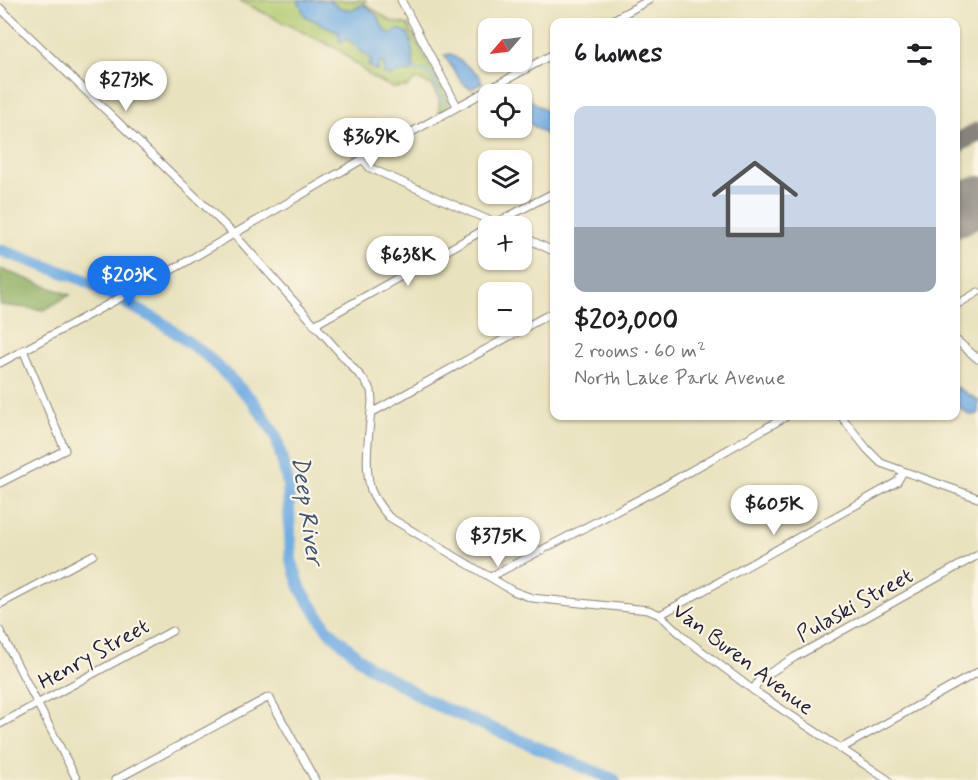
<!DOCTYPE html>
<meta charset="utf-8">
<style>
body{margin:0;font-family:Mynerve,sans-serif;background:#f6f6f6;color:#202124;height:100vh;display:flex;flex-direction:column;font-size:22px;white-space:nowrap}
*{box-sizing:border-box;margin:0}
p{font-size:20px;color:#757577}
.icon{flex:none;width:33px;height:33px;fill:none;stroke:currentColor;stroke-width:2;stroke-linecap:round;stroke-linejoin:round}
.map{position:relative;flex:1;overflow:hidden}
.details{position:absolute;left:550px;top:18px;width:410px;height:402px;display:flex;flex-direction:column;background:#fff;border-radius:12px;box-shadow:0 2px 4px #0004}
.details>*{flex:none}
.needle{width:39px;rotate:242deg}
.controls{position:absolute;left:478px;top:18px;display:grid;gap:12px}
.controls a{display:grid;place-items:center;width:54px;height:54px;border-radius:12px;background:#fff;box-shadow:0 2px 4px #0004;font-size:30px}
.price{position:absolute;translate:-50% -51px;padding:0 14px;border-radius:21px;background:#fff;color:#222;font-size:20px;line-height:39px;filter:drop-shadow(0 2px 3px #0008)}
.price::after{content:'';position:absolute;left:50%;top:36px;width:18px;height:14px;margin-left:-9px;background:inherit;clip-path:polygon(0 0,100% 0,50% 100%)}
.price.on{background:#1a73e8;color:#fff}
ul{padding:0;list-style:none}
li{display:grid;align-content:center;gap:12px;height:318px;padding:0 24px}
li+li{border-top:2px solid #e0e0e0}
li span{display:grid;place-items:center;height:186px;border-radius:12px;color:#555}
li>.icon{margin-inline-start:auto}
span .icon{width:108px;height:108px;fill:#fffc;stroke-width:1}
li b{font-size:26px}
h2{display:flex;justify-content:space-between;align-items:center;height:72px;padding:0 24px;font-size:26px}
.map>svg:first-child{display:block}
</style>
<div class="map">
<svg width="978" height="780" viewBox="0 0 978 780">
<rect width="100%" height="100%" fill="#fcf5e5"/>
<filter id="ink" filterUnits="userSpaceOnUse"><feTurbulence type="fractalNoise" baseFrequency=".0167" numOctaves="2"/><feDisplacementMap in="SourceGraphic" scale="12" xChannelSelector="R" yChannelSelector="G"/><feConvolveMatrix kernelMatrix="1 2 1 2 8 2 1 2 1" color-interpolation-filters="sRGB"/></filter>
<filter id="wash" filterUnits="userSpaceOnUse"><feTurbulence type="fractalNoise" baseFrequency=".008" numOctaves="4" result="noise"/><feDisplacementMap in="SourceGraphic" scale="24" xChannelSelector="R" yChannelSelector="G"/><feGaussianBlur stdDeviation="1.35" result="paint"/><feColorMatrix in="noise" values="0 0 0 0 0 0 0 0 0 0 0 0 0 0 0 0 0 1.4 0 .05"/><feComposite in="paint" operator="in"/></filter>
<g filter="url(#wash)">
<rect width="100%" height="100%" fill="#e9e2be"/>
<polygon fill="#b1c96e" stroke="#6a7654" stroke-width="1.5" points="238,0 366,0 365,4 391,21 408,25 449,103 446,109 439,114 439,99 432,85 416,79 407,87 393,88 373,78 339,50"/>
<polygon fill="#8cad61" stroke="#57684e" stroke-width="1.5" points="0,269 70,295 44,310 0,305"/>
<g fill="#72ade3" stroke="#4a688f" stroke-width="1.5">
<path d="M298,0H329L340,8L353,10L364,4L378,17L384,29L390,34L399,29L408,33C414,44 411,55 414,67L410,72H397L391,77L384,74V63L378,64V71L368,66L372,61L348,39L340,42L339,33L305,16Z"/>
<polygon points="451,54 479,75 482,83 471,89 463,84 444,55"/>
<polygon points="511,93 522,94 555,118 555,144 551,138 522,118 522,94 507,94"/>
<polygon points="956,387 978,400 978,414 969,415 956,404"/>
</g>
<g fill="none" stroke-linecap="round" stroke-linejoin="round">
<polyline stroke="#72ade3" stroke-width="2" points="413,69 419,72 424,70 433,79 443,104"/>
<polyline stroke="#72ade3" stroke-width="12" points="0,250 82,279 161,322 207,356 253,401 276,436 288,484 291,560 301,590 328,630 368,666 436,705 615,780"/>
<polyline stroke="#86827c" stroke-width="20" points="956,144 978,132"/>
<polyline stroke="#86827c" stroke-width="48" points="956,213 978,200"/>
</g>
</g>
<g filter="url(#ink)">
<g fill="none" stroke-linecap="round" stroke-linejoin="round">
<defs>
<g id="minor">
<polyline points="401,0 457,106"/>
<path d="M0,8L234,234L364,380L371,390L372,401C370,427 363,465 371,490C375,500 382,509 389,517L513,591L532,598L648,610L660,615L687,640L753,690L888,780"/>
<polyline points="609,22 649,0"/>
<polyline points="363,159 370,168 502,226"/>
<polyline points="494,224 555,192"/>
<polyline points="522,236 555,252"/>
<polyline points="956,305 978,292"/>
<polyline points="314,325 489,227"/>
<polyline points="956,340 978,359"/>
<polyline points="0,363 177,267 363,159 555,53"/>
<polyline points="371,413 555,311"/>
<polyline points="841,416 867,449 881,463 978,498"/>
<polyline points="0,483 65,450 23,350"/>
<polyline points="490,577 657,490 787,416"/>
<polyline points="0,604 93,555"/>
<polyline points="660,615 897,482 903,472"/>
<polyline points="0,631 77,780"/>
<polyline points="753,690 760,679 795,657 978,555"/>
<polyline points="0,724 172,631"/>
<polyline points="840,749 978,672"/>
<polyline points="115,780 269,697 315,780"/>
</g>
</defs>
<use href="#minor" stroke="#86827c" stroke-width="9"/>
<use href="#minor" stroke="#fff" stroke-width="7"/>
</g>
</g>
<g text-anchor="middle" stroke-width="4.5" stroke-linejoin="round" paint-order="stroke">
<g font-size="22" fill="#22223b" stroke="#fcf5e5">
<text transform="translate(854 604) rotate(-29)" y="8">Pulaski Street</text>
<text transform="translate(93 653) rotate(-29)" y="8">Henry Street</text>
<text transform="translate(744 658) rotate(37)" y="8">Van Buren Avenue</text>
</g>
<g font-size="24" font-style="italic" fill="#3e5376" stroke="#fcf5e5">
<text transform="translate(308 510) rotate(82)" y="8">Deep River</text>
</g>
</g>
</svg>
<div class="controls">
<a><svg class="needle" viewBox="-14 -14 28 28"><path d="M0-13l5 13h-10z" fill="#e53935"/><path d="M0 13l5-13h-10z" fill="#757577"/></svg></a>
<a><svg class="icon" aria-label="locate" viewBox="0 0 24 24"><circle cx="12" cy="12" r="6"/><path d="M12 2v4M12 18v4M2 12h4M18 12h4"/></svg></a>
<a><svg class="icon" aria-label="layers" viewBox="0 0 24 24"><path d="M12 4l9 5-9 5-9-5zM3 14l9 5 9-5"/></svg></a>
<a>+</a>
<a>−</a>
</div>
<b class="price" style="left:126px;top:112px">$273K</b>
<b class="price" style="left:371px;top:169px">$369K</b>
<b class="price" style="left:408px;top:287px">$638K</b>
<b class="price on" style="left:129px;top:307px">$203K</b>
<b class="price" style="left:774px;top:536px">$605K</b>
<b class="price" style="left:498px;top:568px">$375K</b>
<section class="details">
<h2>6 homes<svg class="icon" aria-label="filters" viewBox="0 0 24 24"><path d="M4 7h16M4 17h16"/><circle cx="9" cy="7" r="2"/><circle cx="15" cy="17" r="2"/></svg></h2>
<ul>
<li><span style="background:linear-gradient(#c9d6e8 65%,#9aa5b1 0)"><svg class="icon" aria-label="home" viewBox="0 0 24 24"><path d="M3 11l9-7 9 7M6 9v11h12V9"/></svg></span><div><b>$203,000</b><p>2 rooms · 60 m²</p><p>North Lake Park Avenue</p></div></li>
</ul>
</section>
</div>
